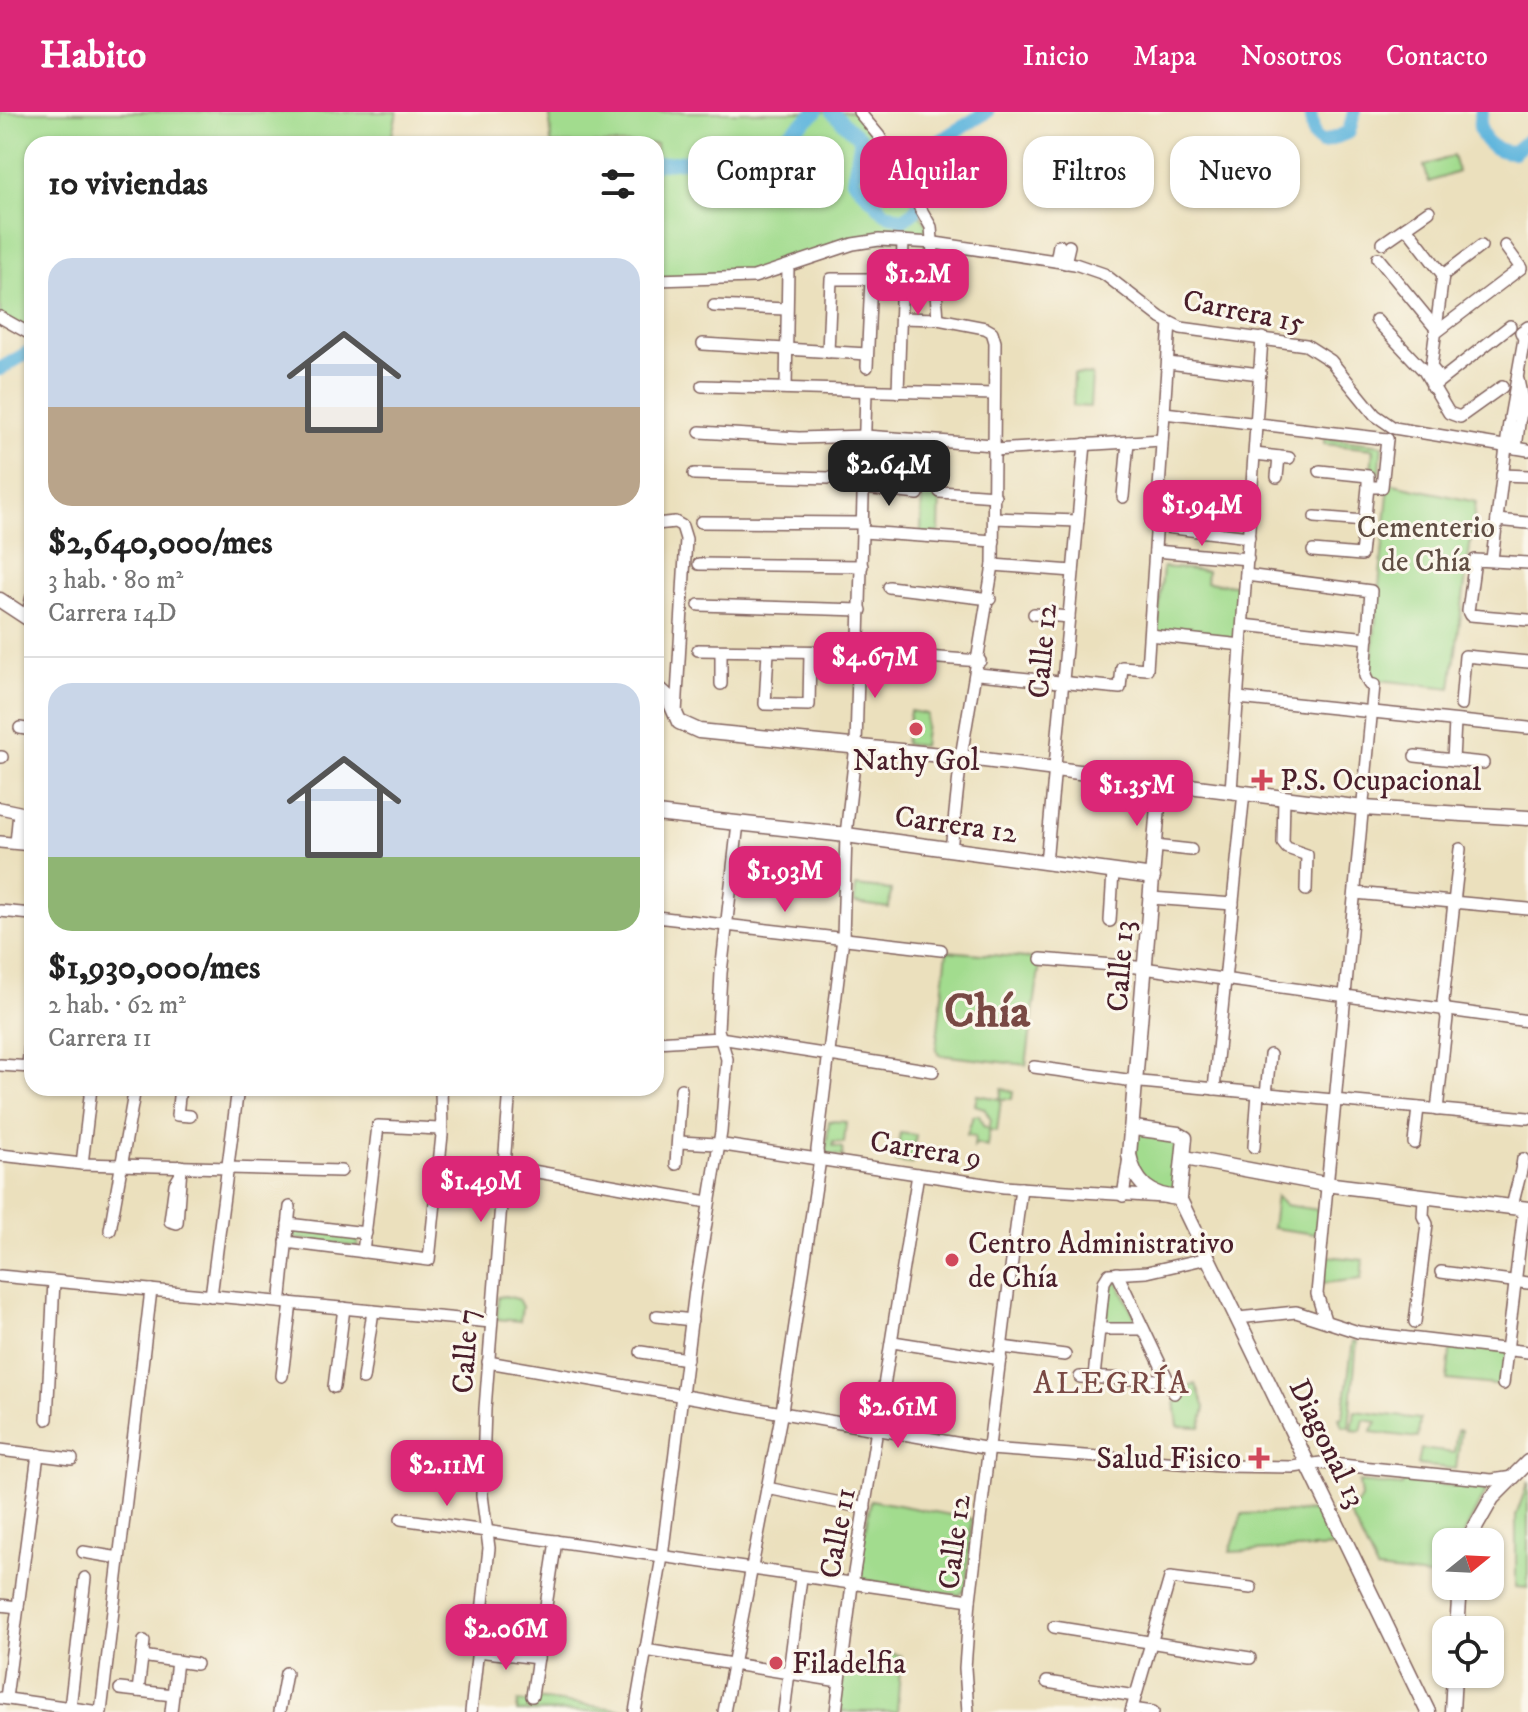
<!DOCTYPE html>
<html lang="es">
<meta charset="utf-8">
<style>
body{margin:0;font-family:"IM FELL DW Pica",serif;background:#f6f6f6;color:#222;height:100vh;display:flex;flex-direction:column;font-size:30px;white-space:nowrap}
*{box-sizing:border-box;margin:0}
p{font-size:26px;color:#767676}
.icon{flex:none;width:44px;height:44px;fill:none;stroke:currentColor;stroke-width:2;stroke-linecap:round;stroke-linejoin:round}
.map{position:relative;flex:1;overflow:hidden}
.side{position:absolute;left:24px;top:24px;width:640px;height:960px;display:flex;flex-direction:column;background:#fff;border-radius:24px;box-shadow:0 2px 6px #0004}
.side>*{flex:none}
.top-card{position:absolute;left:688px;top:24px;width:720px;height:72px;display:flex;gap:16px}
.needle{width:52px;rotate:72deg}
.fabs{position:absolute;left:1432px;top:1416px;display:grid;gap:16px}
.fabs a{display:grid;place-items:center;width:72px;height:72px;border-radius:16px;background:#fff;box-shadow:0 2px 6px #0004;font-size:40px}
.price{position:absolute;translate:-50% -68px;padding:0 18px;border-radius:16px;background:#db2777;color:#fff;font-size:26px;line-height:52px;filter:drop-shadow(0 2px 4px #0008)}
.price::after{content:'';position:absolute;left:50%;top:48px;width:24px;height:18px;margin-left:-12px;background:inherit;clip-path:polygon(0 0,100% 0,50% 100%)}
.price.on{background:#222;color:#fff}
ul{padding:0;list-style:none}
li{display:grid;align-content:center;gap:16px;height:424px;padding:0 24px}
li+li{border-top:2px solid #e0e0e0}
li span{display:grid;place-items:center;height:248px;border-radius:24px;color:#555}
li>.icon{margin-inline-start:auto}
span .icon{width:144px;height:144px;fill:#fffc;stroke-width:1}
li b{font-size:34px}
h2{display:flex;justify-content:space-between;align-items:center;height:96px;padding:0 24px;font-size:34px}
.tag{padding:0 28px;border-radius:24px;background:#fff;box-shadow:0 2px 6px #0004;font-size:28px;line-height:72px}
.tag.on{background:#db2777;color:#fff}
header{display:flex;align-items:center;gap:48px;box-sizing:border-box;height:112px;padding:0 40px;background:#db2777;color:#fff}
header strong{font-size:38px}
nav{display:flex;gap:44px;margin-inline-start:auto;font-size:28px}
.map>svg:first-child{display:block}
</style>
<header>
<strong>Habito</strong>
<nav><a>Inicio</a><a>Mapa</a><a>Nosotros</a><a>Contacto</a></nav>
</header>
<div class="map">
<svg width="1528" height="1600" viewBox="0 0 1528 1600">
<rect width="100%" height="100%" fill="#fbf7ec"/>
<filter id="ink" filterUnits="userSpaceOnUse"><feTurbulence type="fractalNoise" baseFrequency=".0125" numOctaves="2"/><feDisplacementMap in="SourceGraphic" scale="16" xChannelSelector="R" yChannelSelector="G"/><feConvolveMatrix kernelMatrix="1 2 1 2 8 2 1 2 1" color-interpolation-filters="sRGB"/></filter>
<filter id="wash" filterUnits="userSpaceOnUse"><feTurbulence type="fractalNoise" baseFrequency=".006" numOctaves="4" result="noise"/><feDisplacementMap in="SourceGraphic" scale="32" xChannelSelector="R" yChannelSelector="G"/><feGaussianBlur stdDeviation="1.8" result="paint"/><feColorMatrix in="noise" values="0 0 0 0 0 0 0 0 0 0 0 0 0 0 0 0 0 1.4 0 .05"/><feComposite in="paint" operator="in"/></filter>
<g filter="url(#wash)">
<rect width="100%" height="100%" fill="#ebe0bd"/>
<g fill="#a2dc8e" stroke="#767e5c" stroke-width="2">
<polygon points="0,0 397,0 390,32 32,32 32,223 0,205"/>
<polygon points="550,0 859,0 934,125 879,128 754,165 656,169 656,32 551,32"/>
<polygon points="1453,44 1458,60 1429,70 1424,54"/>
<polygon points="1074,262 1092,263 1090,295 1073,294"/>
<polygon points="1324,326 1382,333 1380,361 1371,360 1373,337 1324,332"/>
<polygon points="923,332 941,334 939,421 921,421"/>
<polygon points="1389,371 1476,390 1451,576 1370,567"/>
<polygon points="1168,378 1217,384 1215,404 1166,398"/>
<polygon points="1163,455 1207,459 1206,470 1242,474 1237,529 1157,521"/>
<polygon points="910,599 927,602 923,634 905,632"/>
<polygon points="856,774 891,778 889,796 854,791"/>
<polygon points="947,839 1037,847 1040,851 1026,953 940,943 936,936"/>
<polygon points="1002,977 1013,979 1012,987 1001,987 997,1019 989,1018 987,1035 977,1032 974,1035 975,1024 967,1023 973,1004 979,1003 983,1014 989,1016 991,1008 984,996 975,993 977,983 1000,987"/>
<polygon points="829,1009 846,1010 844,1031 833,1030 833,1034 842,1036 843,1045 826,1041"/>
<polygon points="1137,1019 1178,1024 1176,1084 1165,1084 1134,1057"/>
<polygon points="900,1021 916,1023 912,1052 896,1050"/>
<polygon points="1276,1084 1285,1093 1319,1098 1316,1122 1272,1116"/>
<polygon points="292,1116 359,1123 358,1135 290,1126"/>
<polygon points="1327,1144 1363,1148 1361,1167 1323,1171"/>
<polygon points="1110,1169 1117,1169 1137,1209 1104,1212"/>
<polygon points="505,1184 518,1187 522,1195 520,1209 497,1207 498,1185"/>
<polygon points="1353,1229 1357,1229 1349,1315 1342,1314 1339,1306 1343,1305"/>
<polygon points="1451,1231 1508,1238 1504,1274 1447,1268"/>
<path d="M1196,1272L1205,1296L1201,1315L1178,1314C1176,1288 1168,1283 1196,1272Z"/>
<polygon points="1355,1299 1420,1307 1418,1326 1371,1320 1377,1310 1364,1308 1361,1319 1352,1318"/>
<polygon points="1457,1318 1461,1319 1456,1357 1418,1353 1421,1337 1454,1341"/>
<polygon points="1404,1368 1486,1378 1460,1430 1446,1430 1446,1466 1377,1458 1350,1402 1361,1386 1359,1370 1402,1374"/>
<polygon points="1528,1370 1528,1476 1516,1475 1516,1404"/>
<polygon points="871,1388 972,1407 966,1477 959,1483 856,1467"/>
<polygon points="1321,1399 1337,1435 1230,1440 1242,1402"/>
<polygon points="887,1540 901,1544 897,1600 836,1600 842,1552 884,1557"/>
<polygon points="535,1587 635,1599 517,1600 518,1589 534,1591"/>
</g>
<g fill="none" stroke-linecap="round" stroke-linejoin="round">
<g stroke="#61b6dd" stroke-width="14">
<polyline points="832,0 861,27 853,68 885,101 903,108 919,95 938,30 987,0"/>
<polyline points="1310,0 1314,24 1322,31 1349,20 1354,0"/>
<path d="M1482,0C1474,22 1490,40 1514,40L1528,28"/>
<polyline points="656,52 766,40 816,0"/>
<polyline points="0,257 32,238"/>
</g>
</g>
</g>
<g filter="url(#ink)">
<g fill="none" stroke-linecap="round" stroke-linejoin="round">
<defs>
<g id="minor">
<polyline points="859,0 879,24 931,115 938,207"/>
<polyline points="1406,115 1443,163 1431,255 1436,261 1431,267"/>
<polyline points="1383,131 1429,99"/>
<polyline points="1378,146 1438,219 1521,156 1505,134"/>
<polyline points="1056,149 1059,133"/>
<polyline points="1065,151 1069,134"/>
<polyline points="1443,163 1481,134"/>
<polyline points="656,168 754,165 853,132 879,128 935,131 1075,152 1104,162 1161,206 1181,216 1306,233 1331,249 1375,303 1394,316 1528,338"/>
<polyline points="714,194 786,197"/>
<polyline points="0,205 32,223"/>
<polyline points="901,206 938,207 985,216 992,220 995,230 993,453 961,645 951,738"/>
<polyline points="1376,208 1424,259 1449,301 1460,305 1502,275"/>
<polyline points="703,232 867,242"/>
<polyline points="828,240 831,167 871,167 867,255"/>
<polyline points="1168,251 1260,262"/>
<polyline points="1518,268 1522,287 1520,307"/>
<polyline points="702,274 994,282"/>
<polyline points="1432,275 1510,214"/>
<polyline points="786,276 788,156"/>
<polyline points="898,280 903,130"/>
<polyline points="1164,301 1387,327"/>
<polyline points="1510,306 1524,227 1521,220 1528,215"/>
<polyline points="700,320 799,326 865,324 994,333"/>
<polyline points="1516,336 1519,312"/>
<polyline points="994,338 1162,328"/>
<polyline points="1255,342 1289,346"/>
<polyline points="694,362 864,367"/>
<polyline points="1502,363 1528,364"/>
<polyline points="1277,365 1279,345"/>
<polyline points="1368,375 1382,375 1387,327"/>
<polyline points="864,376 918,382"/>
<polyline points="940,380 995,384"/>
<polyline points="1123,385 1128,330"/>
<polyline points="1315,405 1364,409"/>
<polyline points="994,406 1078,409"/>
<polyline points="1497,408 1528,411"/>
<polyline points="701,410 863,411"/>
<polyline points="656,412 675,410 682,414 686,427 676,601"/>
<polyline points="1157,414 1249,425"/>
<polyline points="863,420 994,429"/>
<polyline points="1155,439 1248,447"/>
<polyline points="1313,439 1361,443 1368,375 1368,364 1320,359"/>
<polyline points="1492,447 1509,311"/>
<polyline points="1528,451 1475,448 1468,499 1470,503 1528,508"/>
<polyline points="699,452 862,454"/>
<polyline points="993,453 1073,459"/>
<polyline points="1246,463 1371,479 1365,564 1369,572 1374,573 1317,1182 1325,1208"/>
<polyline points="889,475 990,487"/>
<polyline points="699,493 861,498"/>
<polyline points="1034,502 1069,505"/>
<polyline points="27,506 32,484"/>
<polyline points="1243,513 1368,526"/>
<polyline points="1150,523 1242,533"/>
<polyline points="698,538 860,540 980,549"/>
<polyline points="768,540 765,592 809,593 810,540"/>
<polyline points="978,562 1120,576 1122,555 1147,557 1170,211"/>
<polyline points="721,572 721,539"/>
<polyline points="1238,586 1528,616"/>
<polyline points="1461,593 1465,544 1528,550"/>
<polyline points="20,616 32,618"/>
<polyline points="1415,644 1483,651"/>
<polyline points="0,645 2,645"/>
<polyline points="1453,648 1455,610"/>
<polyline points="1231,679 1262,226"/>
<polyline points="1284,685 1283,731 1287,736 1307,743 1306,778"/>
<polyline points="0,696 19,700 16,731"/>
<polyline points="0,730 32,733"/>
<polyline points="1155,734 1191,738"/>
<polyline points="1046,751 1085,332"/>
<polyline points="1355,781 1528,797"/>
<polyline points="1151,786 1233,792"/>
<polyline points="0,799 32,802"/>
<polyline points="656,805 941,838"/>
<polyline points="1110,809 1113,760"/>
<polyline points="1041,847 1136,855 1528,909"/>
<polyline points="656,930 720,926 933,959"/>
<polyline points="0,953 31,955"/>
<polyline points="28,954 32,910"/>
<polyline points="1034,955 1141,970 1528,1006"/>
<polyline points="180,976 177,1003 190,1004"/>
<polyline points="1214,977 1244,680"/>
<polyline points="1266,982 1270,943"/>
<polyline points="1437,998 1447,906 1443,889 1460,737"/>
<polyline points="679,1030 717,1032 1004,1075 1163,1085"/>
<polyline points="1414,1031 1418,996"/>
<polyline points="1254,1035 1258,981"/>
<polyline points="0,1043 82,1052 341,1059"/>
<polyline points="82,1052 91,976"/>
<polyline points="676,1052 681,977"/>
<polyline points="504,1054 708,1090"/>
<polyline points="180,1064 175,1072 170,1109 177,1111 181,1054"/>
<polyline points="1123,1084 1129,1045"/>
<path d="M1512,1096C1515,1078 1521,1064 1523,1047"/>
<polyline points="288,1112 366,1121"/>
<polyline points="110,1118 135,976"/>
<polyline points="286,1130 429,1148 442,1023 441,976"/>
<polyline points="363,1140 378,1014 439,1017"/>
<polyline points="1441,1160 1528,1171"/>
<polyline points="1117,1161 1174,1281"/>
<polyline points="0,1164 491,1210"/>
<polyline points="211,1184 238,976"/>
<polyline points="281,1184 290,1095"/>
<polyline points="657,1204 692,1208"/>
<polyline points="1238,1206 1296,1200 1358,1220 1528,1240"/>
<polyline points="1415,1210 1427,1112 1423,1104 1424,1085"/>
<polyline points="1099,1217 1143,1217"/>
<polyline points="893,1230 1001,1247"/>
<polyline points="1002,1235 1065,1243"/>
<polyline points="641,1240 687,1247"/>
<polyline points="488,1250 990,1337 1221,1354 1293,1355 1321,1351 1492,1368 1513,1365"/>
<polyline points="282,1264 291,1191"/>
<polyline points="1080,1265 1159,1268 1165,1262"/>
<polyline points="1094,1265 1104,1170 1109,1162 1147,1160 1208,1146"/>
<polyline points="363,1267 373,1199"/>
<polyline points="1503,1272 1524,1097"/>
<polyline points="334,1275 344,1196"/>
<polyline points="47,1307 54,1169"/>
<polyline points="0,1338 72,1347"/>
<polyline points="767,1376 865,1396"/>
<polyline points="401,1407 970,1488"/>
<polyline points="83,1440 119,1446"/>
<polyline points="0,1493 18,1495"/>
<polyline points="1054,1515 1250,1546"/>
<polyline points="645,1538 839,1569"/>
<polyline points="477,1539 538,1546"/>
<polyline points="142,1544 196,1552"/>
<polyline points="1047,1570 1135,1584"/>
<polyline points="120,1577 173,1583"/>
<polyline points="138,1579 144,1529"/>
<polyline points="532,1584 556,1429"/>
<polyline points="1,1586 99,1600"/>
<polyline points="6,1586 38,1342"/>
<polyline points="70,1596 85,1466"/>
<polyline points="1132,1597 1153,1600"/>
<polyline points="101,1600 151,1178"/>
<polyline points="171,1600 177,1549"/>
<polyline points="279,1600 286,1561"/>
<polyline points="471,1600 489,1436 482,1383 485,1297 510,976"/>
<polyline points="635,1600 662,1445 695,1178 721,1020 727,947 718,918 721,861 738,711"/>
<polyline points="724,1600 782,1299 819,1054 817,1038 843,826 846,723 856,633 866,279"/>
<polyline points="784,1600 801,1466"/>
<polyline points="836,1600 852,1473 918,1062"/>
<polyline points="968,1600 965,1556 970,1488 1021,1076"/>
<polyline points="1131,1600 1170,1466 1251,1476"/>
</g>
<g id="major">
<polyline points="0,488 32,509"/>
<polyline points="656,574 668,585 679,610 699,619 961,645 1363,696 1528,706"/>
<path d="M1160,670L1129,1043C1135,1072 1150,1084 1179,1086"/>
<polyline points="656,702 846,723 1153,765"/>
<polyline points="1134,1016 1178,1022 1185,1026 1179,1086"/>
<polyline points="1185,1046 1325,1072 1528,1097"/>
<polyline points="1179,1086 1428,1600"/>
<polyline points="1467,1430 1492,1386 1528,1350"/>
<polyline points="1457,1518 1460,1474"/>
<polyline points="1452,1600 1454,1562"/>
</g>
</defs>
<use href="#minor" stroke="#82635e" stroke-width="14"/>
<use href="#major" stroke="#82635e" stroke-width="17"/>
<use href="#minor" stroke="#fff" stroke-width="11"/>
<use href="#major" stroke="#fff" stroke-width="14"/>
</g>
</g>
<g fill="#d1495b" stroke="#fbf7ec" stroke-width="3">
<circle cx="916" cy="617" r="8"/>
<path d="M1258 656h8v8h8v8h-8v8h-8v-8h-8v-8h8z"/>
<circle cx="952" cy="1148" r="8"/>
<path d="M1255 1334h8v8h8v8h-8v8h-8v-8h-8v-8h8z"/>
<circle cx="776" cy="1551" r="8"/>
</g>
<g text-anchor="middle" stroke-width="6" stroke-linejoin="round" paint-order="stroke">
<g font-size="30" fill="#4a1f2b" stroke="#fbf7ec">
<text transform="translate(1244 199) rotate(11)" y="10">Carrera 15</text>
<text transform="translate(1042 539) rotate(-85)" y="10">Calle 12</text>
<text transform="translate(956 712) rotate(8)" y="10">Carrera 12</text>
<text transform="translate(1120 854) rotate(-86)" y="10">Calle 13</text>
<text transform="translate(926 1037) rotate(9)" y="10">Carrera 9</text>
<text transform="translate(465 1239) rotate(-86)" y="10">Calle 7</text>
<text transform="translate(1328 1331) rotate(64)" y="10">Diagonal 13</text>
<text transform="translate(837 1421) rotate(-80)" y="10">Calle 11</text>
<text transform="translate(954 1430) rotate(-83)" y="10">Calle 12</text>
</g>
<g font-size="30" fill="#604e44" stroke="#fbf7ec">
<text x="1426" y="425">Cementerio<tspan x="1426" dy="34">de Chía</tspan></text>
</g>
<g font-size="30" fill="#4a1f2b" stroke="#fbf7ec" text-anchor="start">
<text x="916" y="658" text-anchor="middle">Nathy Gol</text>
<text x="1280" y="678">P.S. Ocupacional</text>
<text x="968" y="1141">Centro Administrativo<tspan x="968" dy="34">de Chía</tspan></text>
<text x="1241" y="1356" text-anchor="end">Salud Fisico</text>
<text x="792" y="1561">Filadelfia</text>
</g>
<g font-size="32" letter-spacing="2" fill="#794944" stroke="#fbf7ec">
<text x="1112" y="1281">ALEGRÍA</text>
</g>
<g font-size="46" font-weight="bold" fill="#794944" stroke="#fbf7ec">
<text x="987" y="914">Chía</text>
</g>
</g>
</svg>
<div class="fabs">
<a><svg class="needle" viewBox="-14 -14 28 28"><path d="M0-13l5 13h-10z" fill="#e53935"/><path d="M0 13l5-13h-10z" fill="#767676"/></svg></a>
<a><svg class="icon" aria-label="locate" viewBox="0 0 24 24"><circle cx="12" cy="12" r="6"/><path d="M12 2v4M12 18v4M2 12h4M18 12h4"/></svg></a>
</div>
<b class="price" style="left:918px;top:205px">$1.2M</b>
<b class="price on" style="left:889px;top:396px">$2.64M</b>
<b class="price" style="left:1202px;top:436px">$1.94M</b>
<b class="price" style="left:875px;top:588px">$4.67M</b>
<b class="price" style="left:1137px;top:716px">$1.35M</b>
<b class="price" style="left:785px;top:802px">$1.93M</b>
<b class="price" style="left:481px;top:1112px">$1.49M</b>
<b class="price" style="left:898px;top:1338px">$2.61M</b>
<b class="price" style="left:447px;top:1396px">$2.11M</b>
<b class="price" style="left:506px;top:1560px">$2.06M</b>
<div class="top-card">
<a class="tag">Comprar</a>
<a class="tag on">Alquilar</a>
<a class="tag">Filtros</a>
<a class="tag">Nuevo</a>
</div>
<section class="side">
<h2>10 viviendas<svg class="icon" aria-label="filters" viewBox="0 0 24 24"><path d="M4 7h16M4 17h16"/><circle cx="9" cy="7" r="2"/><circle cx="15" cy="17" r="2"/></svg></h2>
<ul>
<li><span style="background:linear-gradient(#c9d6e8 60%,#b9a48a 0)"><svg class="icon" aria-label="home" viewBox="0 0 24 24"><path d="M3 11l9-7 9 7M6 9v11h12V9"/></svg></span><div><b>$2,640,000/mes</b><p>3 hab. · 80 m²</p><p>Carrera 14D</p></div></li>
<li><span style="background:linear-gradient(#c9d6e8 70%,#8fb573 0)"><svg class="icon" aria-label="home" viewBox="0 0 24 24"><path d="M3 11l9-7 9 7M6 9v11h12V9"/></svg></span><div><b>$1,930,000/mes</b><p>2 hab. · 62 m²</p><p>Carrera 11</p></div></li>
</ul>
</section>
</div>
